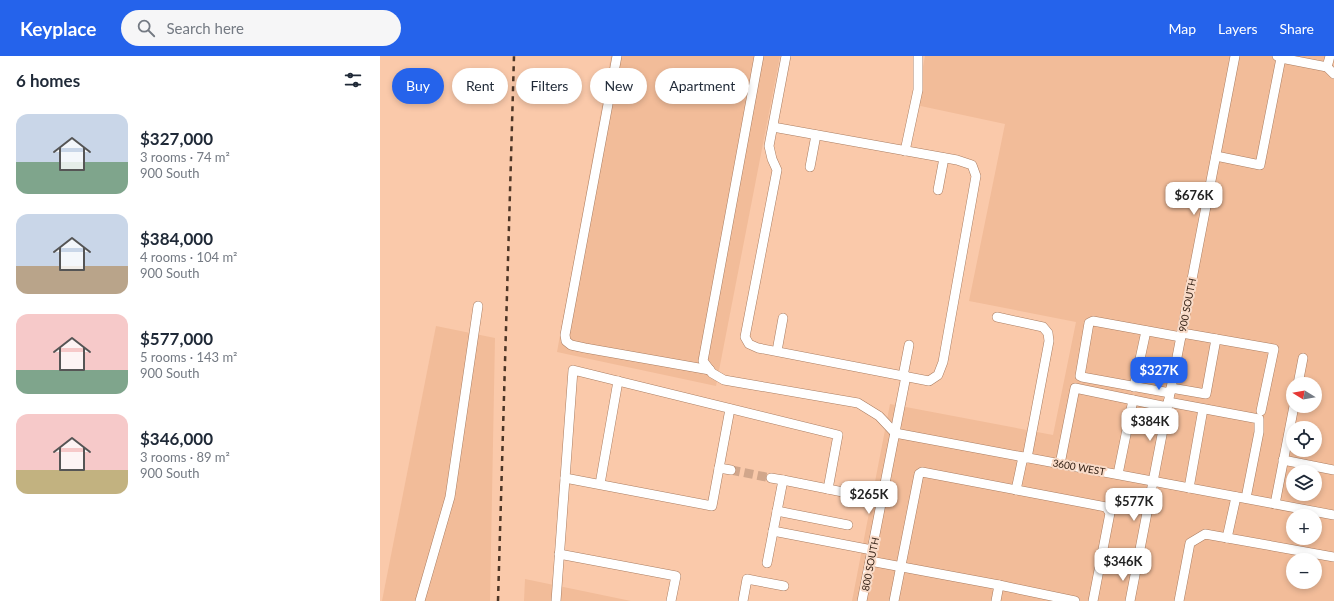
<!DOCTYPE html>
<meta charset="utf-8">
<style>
body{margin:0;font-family:Lato,sans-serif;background:#f6f6f7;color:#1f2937;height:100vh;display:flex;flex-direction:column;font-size:15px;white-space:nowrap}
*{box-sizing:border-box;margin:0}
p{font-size:13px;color:#747a83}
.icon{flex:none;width:22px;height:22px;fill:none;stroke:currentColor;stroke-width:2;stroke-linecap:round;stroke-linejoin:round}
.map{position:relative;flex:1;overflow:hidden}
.side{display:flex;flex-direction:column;background:#fff;width:380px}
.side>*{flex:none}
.top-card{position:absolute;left:12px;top:12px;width:380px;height:36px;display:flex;gap:8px}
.needle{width:26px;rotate:281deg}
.fabs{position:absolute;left:906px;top:321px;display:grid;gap:8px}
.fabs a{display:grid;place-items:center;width:36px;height:36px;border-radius:50%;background:#fff;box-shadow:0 2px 6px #0003;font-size:20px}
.price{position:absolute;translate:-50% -34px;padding:0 9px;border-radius:8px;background:#fff;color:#222;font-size:13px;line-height:26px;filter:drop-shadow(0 1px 2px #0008)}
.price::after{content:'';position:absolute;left:50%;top:24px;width:12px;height:9px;margin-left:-6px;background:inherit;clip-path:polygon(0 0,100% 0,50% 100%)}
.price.on{background:#2563eb;color:#fff}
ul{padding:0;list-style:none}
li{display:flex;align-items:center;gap:12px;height:100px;padding:0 16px}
li span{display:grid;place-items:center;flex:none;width:112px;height:80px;border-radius:12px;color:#555}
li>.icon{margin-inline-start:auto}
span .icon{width:48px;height:48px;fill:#fffc;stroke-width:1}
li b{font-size:17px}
h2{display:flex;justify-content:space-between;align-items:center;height:48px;padding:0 16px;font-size:17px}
.chip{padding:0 14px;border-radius:18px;background:#fff;box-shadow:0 2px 6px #0003;font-size:14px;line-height:36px}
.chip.on{background:#2563eb;color:#fff}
header{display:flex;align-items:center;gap:24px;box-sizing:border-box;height:56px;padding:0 20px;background:#2563eb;color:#fff}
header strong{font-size:19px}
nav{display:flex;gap:22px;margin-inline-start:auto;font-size:14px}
.search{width:280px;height:36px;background:#f6f6f7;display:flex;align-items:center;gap:10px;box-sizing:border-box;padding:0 14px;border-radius:22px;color:#747a83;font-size:15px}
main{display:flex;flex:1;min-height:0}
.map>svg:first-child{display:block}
</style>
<header>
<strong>Keyplace</strong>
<div class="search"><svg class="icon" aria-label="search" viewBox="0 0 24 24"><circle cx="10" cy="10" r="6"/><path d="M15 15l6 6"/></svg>Search here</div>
<nav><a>Map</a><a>Layers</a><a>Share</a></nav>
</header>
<main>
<section class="side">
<h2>6 homes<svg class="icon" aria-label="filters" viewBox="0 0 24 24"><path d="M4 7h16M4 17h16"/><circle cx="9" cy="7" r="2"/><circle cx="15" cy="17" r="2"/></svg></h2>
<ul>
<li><span style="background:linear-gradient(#c9d6e8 60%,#7fa58c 0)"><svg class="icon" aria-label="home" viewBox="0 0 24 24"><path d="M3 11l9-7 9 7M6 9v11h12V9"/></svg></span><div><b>$327,000</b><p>3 rooms · 74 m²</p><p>900 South</p></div></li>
<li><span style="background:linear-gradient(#c9d6e8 65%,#b9a48a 0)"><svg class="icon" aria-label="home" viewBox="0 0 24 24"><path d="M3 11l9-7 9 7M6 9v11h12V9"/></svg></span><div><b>$384,000</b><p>4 rooms · 104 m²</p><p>900 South</p></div></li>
<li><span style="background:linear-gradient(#f6c9c9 70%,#7fa58c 0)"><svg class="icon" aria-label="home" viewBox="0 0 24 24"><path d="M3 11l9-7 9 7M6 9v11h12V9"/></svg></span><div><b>$577,000</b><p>5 rooms · 143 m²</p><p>900 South</p></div></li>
<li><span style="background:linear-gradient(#f6c9c9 70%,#c2b280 0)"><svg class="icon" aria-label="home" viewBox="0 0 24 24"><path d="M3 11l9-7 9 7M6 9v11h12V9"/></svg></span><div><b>$346,000</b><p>3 rooms · 89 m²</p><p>900 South</p></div></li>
</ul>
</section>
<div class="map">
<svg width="954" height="545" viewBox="0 0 954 545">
<rect width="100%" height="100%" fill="#fac9aa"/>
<g fill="#f2bc99" fill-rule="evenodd">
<polygon points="231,0 400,0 336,330 177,296"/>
<path d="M545,0H954V545H472L510,348L673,379L696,266L589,245L625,68L536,49ZM913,328H935V350H913ZM913,372H935V394H913ZM913,416H935V438H913ZM913,460H935V482H913ZM913,504H935V526H913Z"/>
<polygon points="56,270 115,282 110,545 2,545"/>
<polygon points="145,523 251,545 144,545"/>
</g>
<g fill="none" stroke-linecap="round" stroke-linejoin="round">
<polyline stroke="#d1a68b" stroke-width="9" stroke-dasharray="9 4.5" stroke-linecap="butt" points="351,414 391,422"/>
<defs>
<g id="minor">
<polyline points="237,0 185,279 186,285 191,289 205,292 330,314"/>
<polyline points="379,0 323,305 332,317 344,324 478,347 499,360 515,377"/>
<polyline points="901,2 947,11 954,18"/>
<polyline points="947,11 950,0"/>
<polyline points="393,71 577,104 592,109 596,120 563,306 558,319 549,325 378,292 369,288 365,281 397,114 392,103 389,90 406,0"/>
<polyline points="525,95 538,34 538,0"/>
<polyline points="836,100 880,109 901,2 897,0"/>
<polyline points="430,111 436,79"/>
<polyline points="558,134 564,102"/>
<polyline points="617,261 663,271 668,277 669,285 647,402"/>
<polyline points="802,277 894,293 881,355"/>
<polyline points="397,295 403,262"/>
<polyline points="523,320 529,289"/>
<polyline points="918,328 923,302"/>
<polyline points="754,331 766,275"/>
<polyline points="791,332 826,338 836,283"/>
<polyline points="790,337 702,321 700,320 709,267 713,265 801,281"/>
<polyline points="788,346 879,363 879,376 866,442"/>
<polyline points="515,377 954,459"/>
<polyline points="903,404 954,414"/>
<polyline points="680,408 695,332 787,351"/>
<polyline points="339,412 351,414"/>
<polyline points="738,418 753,344"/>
<polyline points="185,422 332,450 350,353"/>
<polyline points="391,422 403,424"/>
<polyline points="220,428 238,325"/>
<polyline points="809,432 823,353"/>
<polyline points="636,434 643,401"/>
<polyline points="895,448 914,350"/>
<polyline points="397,455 468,469"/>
<polyline points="393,475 492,494"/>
<polyline points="847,482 856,441"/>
<polyline points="179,498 296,520 291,545"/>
<polyline points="490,505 619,529 695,545"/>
<polyline points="387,507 403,424 448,433"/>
<polyline points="40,545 70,441 98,250"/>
<polyline points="176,545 193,314 458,379 448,433 502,444"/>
<polyline points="363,545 367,523 404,530"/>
<polyline points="482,545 526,320"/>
<polyline points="514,545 539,418 542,416 726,451 730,457 713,545"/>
<polyline points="616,545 619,529"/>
<polyline points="750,545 855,0"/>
<polyline points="799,545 810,487 825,478 954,501"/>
</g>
</defs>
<use href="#minor" stroke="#aa7d61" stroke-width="10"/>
<use href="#minor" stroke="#fff" stroke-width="9"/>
<polyline stroke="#4c3526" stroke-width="2.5" stroke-dasharray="5 5" stroke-linecap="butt" points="118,545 134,0"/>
</g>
<g text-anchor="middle" stroke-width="4" stroke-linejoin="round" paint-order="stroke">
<g font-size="10" fill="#2c1a0e" stroke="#f9dbc8">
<text transform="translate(807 249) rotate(-79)" y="4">900 SOUTH</text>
<text transform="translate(699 411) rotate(10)" y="4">3600 WEST</text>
<text transform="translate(490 508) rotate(-79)" y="4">800 SOUTH</text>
</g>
</g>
</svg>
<div class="fabs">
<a><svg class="needle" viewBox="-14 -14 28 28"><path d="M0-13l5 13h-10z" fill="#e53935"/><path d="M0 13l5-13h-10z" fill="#747a83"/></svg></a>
<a><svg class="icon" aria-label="locate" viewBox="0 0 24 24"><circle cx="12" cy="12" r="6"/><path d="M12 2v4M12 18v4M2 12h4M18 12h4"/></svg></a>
<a><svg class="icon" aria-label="layers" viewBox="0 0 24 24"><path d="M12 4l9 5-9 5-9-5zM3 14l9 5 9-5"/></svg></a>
<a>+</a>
<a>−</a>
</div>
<b class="price" style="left:814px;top:160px">$676K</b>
<b class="price on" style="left:779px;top:335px">$327K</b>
<b class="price" style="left:770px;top:386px">$384K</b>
<b class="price" style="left:489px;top:459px">$265K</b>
<b class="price" style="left:754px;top:466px">$577K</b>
<b class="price" style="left:743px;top:526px">$346K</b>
<div class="top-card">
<a class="chip on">Buy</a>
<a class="chip">Rent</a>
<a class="chip">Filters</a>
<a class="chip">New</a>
<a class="chip">Apartment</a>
</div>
</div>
</main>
